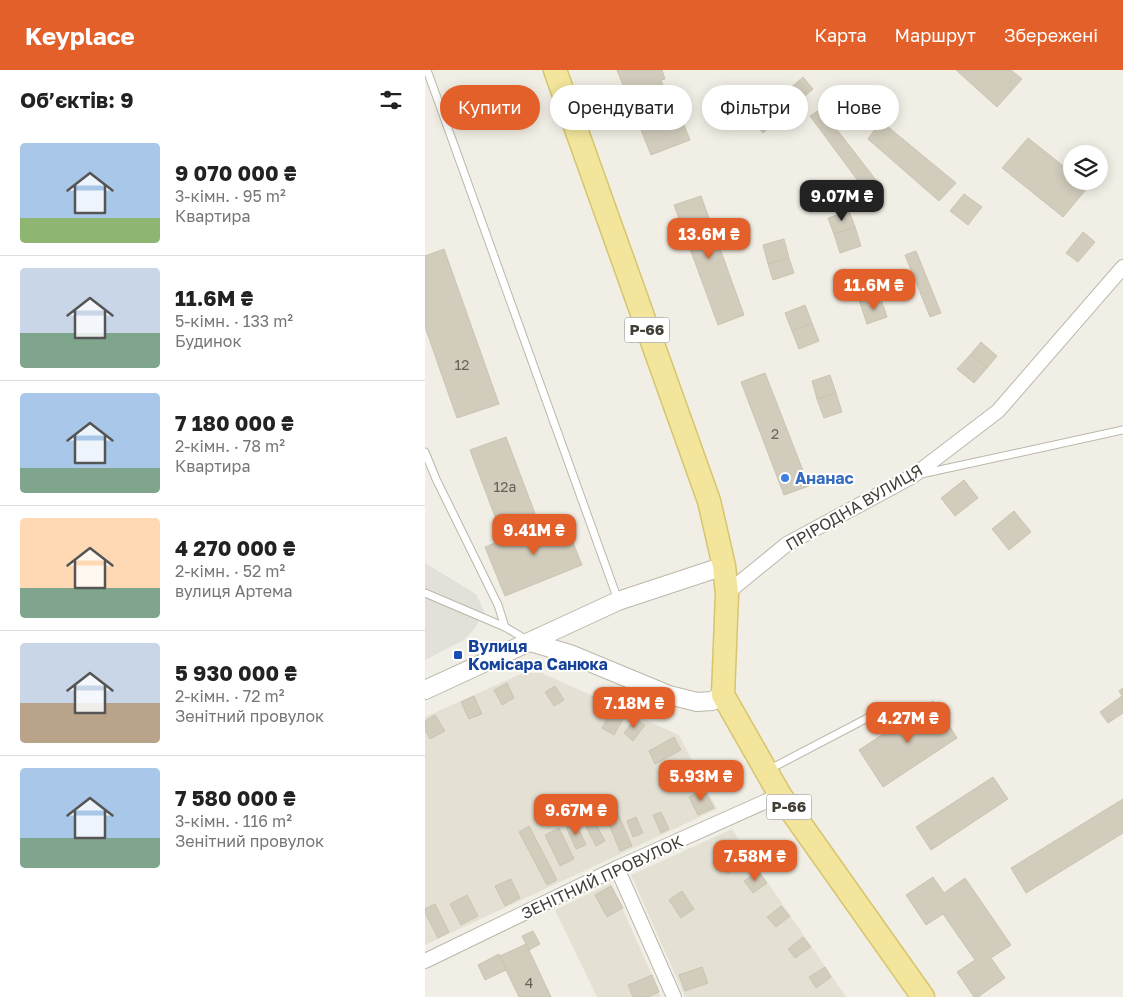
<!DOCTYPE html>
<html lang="uk">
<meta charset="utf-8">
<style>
body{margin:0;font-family:"Golos Text",sans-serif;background:#f2f2f2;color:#222;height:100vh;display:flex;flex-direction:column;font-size:19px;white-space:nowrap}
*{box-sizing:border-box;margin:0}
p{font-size:16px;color:#767676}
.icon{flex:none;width:28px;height:28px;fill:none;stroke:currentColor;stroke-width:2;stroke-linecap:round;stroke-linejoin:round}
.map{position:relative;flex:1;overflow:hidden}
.side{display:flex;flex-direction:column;background:#fff;width:425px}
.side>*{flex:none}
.top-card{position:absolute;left:15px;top:15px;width:475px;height:45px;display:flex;gap:10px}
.controls{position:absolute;left:638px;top:75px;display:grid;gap:10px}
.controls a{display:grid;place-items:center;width:45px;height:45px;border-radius:50%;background:#fff;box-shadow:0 2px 12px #0003;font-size:25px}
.price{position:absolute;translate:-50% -42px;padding:0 11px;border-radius:10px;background:#e3602a;color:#fff;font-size:16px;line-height:32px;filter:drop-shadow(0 1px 2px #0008)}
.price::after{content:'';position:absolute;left:50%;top:30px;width:15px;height:11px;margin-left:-8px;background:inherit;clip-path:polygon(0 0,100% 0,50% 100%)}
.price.selected{background:#222;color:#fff}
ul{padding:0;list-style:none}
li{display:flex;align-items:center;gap:15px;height:125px;padding:0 20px}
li+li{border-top:1px solid #e0e0e0}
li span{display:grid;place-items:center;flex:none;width:140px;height:100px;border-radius:5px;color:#555}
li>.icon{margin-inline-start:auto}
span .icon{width:60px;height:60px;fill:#fffc;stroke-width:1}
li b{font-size:21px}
h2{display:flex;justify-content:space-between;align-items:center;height:60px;padding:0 20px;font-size:21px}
.chip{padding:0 18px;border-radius:22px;background:#fff;box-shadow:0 2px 12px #0003;font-size:18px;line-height:45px}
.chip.selected{background:#e3602a;color:#fff}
header{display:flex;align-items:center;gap:30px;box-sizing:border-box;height:70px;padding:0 25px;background:#e3602a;color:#fff}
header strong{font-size:24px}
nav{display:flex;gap:28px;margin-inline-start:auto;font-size:18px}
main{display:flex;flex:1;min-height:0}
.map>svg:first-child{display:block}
</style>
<header>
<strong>Keyplace</strong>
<nav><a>Карта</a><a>Маршрут</a><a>Збережені</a></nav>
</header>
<main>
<section class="side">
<h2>Об’єктів: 9<svg class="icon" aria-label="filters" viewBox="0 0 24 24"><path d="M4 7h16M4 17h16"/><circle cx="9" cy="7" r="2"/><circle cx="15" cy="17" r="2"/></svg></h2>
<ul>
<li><span style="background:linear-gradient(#a9c7e8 75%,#8fb573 0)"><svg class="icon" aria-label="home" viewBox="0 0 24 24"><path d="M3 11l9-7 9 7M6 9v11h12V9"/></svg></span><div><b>9 070 000 ₴</b><p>3-кімн. · 95 m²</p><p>Квартира</p></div></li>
<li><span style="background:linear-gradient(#c9d6e8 65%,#7fa58c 0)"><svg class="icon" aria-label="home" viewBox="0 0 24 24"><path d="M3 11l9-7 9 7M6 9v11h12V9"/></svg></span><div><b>11.6M ₴</b><p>5-кімн. · 133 m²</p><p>Будинок</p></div></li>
<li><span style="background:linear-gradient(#a9c7e8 75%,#7fa58c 0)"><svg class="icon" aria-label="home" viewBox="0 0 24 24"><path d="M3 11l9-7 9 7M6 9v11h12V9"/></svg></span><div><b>7 180 000 ₴</b><p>2-кімн. · 78 m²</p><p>Квартира</p></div></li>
<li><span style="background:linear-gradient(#ffd9b3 70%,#7fa58c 0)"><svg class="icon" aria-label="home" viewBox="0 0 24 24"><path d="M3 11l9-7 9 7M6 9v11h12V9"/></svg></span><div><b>4 270 000 ₴</b><p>2-кімн. · 52 m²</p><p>вулиця Артема</p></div></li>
<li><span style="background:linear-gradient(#c9d6e8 60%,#b9a48a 0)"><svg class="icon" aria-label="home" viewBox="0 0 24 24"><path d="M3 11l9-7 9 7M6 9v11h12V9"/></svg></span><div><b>5 930 000 ₴</b><p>2-кімн. · 72 m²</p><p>Зенітний провулок</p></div></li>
<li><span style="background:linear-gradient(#a9c7e8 70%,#7fa58c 0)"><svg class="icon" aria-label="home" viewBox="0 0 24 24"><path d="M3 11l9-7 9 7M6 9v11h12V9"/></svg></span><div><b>7 580 000 ₴</b><p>3-кімн. · 116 m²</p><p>Зенітний провулок</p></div></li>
</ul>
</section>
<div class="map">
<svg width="698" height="927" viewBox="0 0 698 927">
<rect width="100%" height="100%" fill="#f1efe5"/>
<g fill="#e4e1d4">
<polygon points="98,603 117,603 254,665 292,739 0,875 0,647"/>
<polygon points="307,759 347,819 421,927 260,927 206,805"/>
<polygon points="186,813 226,903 236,927 172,927 130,840"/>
</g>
<polygon fill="#e3e0da" points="0,493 51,524 59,541 51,557 39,570 0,590"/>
<g fill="#d1ccbc" stroke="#cbc4b0">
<polygon points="192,0 237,0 240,9 236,10 248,42 253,40 265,70 226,85"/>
<polygon points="531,0 586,0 597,9 572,37"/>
<polygon points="378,7 388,19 338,63 327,51"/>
<polygon points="396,39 454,114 442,123 385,46"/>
<polygon points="456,51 531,113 514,131 443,69"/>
<polygon points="603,68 646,102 646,111 658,111 664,116 638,147 577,98"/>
<polygon points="539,124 557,137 543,155 525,141"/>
<polygon points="276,126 319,245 293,255 249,135"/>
<polygon points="424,141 430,157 409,164 403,148"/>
<polygon points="430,157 436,176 415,183 409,164"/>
<polygon points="658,162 670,172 653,192 641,183"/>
<polygon points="359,169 364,188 343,194 338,175"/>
<polygon points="19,179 74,334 32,348 0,257 0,186"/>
<polygon points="491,181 516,243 505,247 480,185"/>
<polygon points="364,188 369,203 348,210 343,194"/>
<polygon points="450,213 456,229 436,236 430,219"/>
<polygon points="456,229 462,247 442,254 436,236"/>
<polygon points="380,235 387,253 367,261 360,243"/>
<polygon points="387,253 394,271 374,279 367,261"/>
<polygon points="556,272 572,286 562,298 546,284"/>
<polygon points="546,284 562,298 549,313 532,299"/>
<polygon points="340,303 384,416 359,425 316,312"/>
<polygon points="405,305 411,323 392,329 387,311"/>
<polygon points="411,323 417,342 399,348 392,329"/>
<polygon points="81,367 114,454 78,468 45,380"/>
<polygon points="539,410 553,428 530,446 516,428"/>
<polygon points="589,441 606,462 584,480 567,459"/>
<polygon points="137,445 157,495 80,526 60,477"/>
<polygon points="82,613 89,628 77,635 69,620"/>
<polygon points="130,616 139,630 129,636 120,622"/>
<polygon points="698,618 698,643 683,653 675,642 697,626 694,621"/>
<polygon points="49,626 57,644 44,649 36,632"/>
<polygon points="508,631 532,668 458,717 434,680"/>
<polygon points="186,642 198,649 189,665 177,658"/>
<polygon points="10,645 20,661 5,669 0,660 0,651"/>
<polygon points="210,648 220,655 208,671 199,663"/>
<polygon points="249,667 256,680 230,694 224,681"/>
<polygon points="568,707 583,729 506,780 491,757"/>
<polygon points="279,719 289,738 273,745 264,727"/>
<polygon points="698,729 698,763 601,823 586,798"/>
<polygon points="192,742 207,776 195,781 181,747"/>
<polygon points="236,742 244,759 236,763 228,745"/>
<polygon points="211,747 218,763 208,767 202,751"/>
<polygon points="170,752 180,771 171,776 161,757"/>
<polygon points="151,753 161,775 151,779 141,757"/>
<polygon points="104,756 132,810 122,815 94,762"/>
<polygon points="134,758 149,789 135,796 120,765"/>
<polygon points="315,775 324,788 303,803 293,789"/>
<polygon points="333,801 342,813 328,823 319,811"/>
<polygon points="508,807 519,823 540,808 586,875 566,888 580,908 553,927 549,927 532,902 550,890 518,844 501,855 481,825"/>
<polygon points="86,809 95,828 80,836 70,816"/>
<polygon points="186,816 198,838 182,847 170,825"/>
<polygon points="257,821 269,839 256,848 244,830"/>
<polygon points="42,825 53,846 36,855 25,834"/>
<polygon points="10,834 24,862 13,868 0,843 0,839"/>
<polygon points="356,836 365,846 351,857 342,847"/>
<polygon points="108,861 115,874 104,880 97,866"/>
<polygon points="378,867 386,877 370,888 363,879"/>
<polygon points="101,874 104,880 126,927 94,927 81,900 75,886"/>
<polygon points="74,884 81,900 60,910 53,895"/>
<polygon points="277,897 283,913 260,921 254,905"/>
<polygon points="400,897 406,907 391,918 384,907"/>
<polygon points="227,905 234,922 223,927 208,927 203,915"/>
</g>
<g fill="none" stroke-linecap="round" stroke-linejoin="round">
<defs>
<g id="service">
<polyline points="2,0 193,530"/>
<polyline points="0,382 11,409 73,535 80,557"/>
<polyline points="496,404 698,360"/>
<polyline points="0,523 80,557 102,570"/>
<polyline points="345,699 452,643"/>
</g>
<g id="minor">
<polyline points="302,523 362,474 488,406 573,341 698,197"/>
<polyline points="192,798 249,927"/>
<polyline points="0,891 192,798 355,725"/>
</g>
<g id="tertiary">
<polyline points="105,572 145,584 244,625 272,632 287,631 298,625"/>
<polyline points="0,620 193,531 299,496"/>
</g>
<polyline id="primary" points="130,0 284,431 299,496 302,523 298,625 355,725 498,927"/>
</defs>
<use href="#service" stroke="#bbb7a9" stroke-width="9"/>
<use href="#minor" stroke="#bbb7a9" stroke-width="16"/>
<use href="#tertiary" stroke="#bbb7a9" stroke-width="20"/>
<use href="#primary" stroke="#d6c56e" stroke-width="25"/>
<use href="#service" stroke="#fff" stroke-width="7"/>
<use href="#minor" stroke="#fff" stroke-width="14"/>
<use href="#tertiary" stroke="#fff" stroke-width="18"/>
<use href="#primary" stroke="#f3e69c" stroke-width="22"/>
</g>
<circle fill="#3f7fe0" stroke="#fff" stroke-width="2" cx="360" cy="408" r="5"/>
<rect fill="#1a4fb4" stroke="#fff" stroke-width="2" x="28" y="580" width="10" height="10" rx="2.5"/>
<g text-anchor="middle" stroke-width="4" stroke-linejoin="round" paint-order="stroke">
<g font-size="14" fill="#666258">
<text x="37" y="300">12</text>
<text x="350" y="369">2</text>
<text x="80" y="422">12а</text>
<text x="104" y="918">4</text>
</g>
<g fill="#fff" stroke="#7b7972" stroke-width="1">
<rect x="199.5" y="247.5" width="45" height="25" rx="4"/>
<rect x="341.5" y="724.5" width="45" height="25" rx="4"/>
</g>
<g font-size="15" font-weight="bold" fill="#433f36">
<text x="222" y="265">Р-66</text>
<text x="364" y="742">Р-66</text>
</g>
<g font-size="16" font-weight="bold" fill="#366cbe" stroke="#fff" text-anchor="start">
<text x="370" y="414">Ананас</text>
</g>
<g font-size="16" fill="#433f36" stroke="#fff">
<text transform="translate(429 437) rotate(-30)" y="6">ПРІРОДНА ВУЛИЦЯ</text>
<text transform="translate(177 807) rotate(-25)" y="6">ЗЕНІТНИЙ ПРОВУЛОК</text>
</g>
<g font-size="16" font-weight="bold" fill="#164399" stroke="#fff" text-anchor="start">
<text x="43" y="582">Вулиця<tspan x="43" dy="18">Комісара Санюка</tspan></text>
</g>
</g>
</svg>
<div class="controls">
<a><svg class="icon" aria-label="layers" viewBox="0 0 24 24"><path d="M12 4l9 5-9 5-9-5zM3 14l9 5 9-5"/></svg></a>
</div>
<b class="price selected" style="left:417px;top:152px">9.07M ₴</b>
<b class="price" style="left:284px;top:190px">13.6M ₴</b>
<b class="price" style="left:449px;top:241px">11.6M ₴</b>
<b class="price" style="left:109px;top:486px">9.41M ₴</b>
<b class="price" style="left:209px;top:659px">7.18M ₴</b>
<b class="price" style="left:483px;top:674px">4.27M ₴</b>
<b class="price" style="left:276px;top:732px">5.93M ₴</b>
<b class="price" style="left:151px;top:766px">9.67M ₴</b>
<b class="price" style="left:330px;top:812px">7.58M ₴</b>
<div class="top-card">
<a class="chip selected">Купити</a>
<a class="chip">Орендувати</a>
<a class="chip">Фільтри</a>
<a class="chip">Нове</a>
</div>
</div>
</main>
